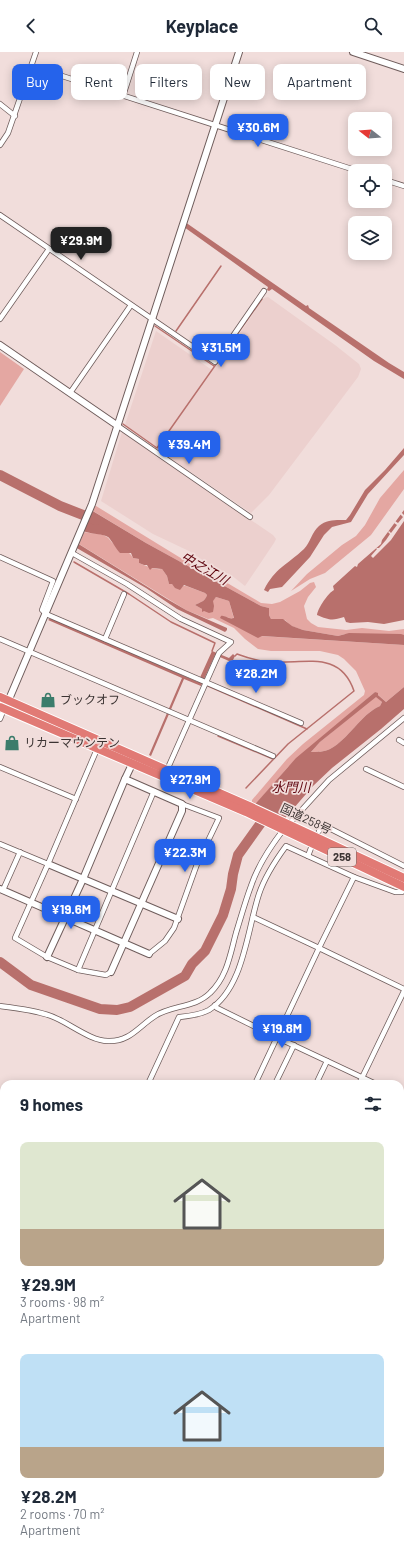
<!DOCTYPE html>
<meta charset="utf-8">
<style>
body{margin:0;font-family:Barlow,"Noto Sans JP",sans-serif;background:#f6f6f7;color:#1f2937;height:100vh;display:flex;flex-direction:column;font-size:15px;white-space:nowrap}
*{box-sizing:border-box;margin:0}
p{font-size:13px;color:#747a83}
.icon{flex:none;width:22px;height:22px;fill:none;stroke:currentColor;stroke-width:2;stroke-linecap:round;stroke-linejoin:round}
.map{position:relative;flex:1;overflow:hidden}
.details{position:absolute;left:0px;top:1028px;width:404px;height:480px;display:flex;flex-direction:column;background:#fff;border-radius:12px 12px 0 0;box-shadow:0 2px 10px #0003}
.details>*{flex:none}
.hud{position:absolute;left:12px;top:12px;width:380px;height:36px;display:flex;gap:8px}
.needle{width:26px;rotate:287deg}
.tools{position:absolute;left:348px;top:60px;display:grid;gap:8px}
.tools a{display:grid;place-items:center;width:44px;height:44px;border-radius:8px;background:#fff;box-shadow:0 2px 10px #0003;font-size:20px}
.price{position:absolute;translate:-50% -34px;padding:0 9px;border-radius:8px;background:#2563eb;color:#fff;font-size:13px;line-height:26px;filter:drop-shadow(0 1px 2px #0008)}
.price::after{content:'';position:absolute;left:50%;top:24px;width:12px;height:9px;margin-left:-6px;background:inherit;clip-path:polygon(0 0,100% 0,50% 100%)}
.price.active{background:#222;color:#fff}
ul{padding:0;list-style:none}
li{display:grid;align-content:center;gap:8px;height:212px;padding:0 20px}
li span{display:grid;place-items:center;height:124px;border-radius:8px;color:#555}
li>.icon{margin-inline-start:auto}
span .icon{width:72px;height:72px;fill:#fffc;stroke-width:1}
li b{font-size:17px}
h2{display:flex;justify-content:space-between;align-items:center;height:48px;padding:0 20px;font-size:17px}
.pill{padding:0 14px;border-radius:8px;background:#fff;box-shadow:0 2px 10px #0003;font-size:14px;line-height:36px}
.pill.active{background:#2563eb;color:#fff}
header{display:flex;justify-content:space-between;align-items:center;height:52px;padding:0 20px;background:#fff;font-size:18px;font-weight:700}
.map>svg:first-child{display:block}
</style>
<header><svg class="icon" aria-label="back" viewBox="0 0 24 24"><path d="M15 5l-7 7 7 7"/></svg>Keyplace<svg class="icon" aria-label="search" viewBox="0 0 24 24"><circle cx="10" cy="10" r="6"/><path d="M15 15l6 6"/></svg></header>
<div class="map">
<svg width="404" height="1508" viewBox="0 0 404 1508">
<rect width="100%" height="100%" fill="#f1dddb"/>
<g fill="#ecd0ce">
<polygon points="268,245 335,293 359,312 361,317 358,325 269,443 251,461 157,397 157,395 125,373 156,279 212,318 220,310 264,246"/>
<polygon points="122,380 273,483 276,487 274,491 245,534 231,523 210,513 189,499 153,482 101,449"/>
</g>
<g fill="#e4a7a2">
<polygon points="0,300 24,317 0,354"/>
<polygon points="404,418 404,437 371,483 325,521 310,527 291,539 307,522 342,493 356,484 365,473 380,446"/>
<polygon points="95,454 96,454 197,516 229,532 261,551 272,552 280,550 300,539 310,531 314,530 316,535 308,545 304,554 307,567 311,571 318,575 346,578 362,576 389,579 404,577 404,583 345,582 338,584 303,578 291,574 285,568 271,567 269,563 269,556 261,554 146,491 93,459"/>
<path d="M84,480C91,482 99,481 103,483C111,486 109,489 115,493C121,498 129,498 133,506L139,507V511C146,514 154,518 162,517L167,524L169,532H172L180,537L183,534H186L205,541L207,543C205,550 200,550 195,553L204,558L216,545L229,549L234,567L221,564L260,584L404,593V635L386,650L375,640L288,715L256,752L252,751V748L287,707L303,692L364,643L365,639L356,619L344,607L338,603L320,599H271L258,597L245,587L234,576L213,566L208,567L186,558L79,492Z"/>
<path d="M374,645H377L382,650L380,654C360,663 349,687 330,697C324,700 317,700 311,700L320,690Z"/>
</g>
<g fill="#b8706c" fill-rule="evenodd">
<polygon points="185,170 306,254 308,253 309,256 389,311 404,320 404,327 374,309 272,237 269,239 267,238 268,235 184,175"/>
<path d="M404,396V403L368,442L351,470L332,475L324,483L310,505L282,535L270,537L268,540L264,538C275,516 287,513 304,497C310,491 312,480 319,474C327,467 337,468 346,468L350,463L365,438L385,418Z"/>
<path d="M91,458L146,491L261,554L269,556V563L271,567H283L292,574L303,578L338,584L349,581L401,582L404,583V593L262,584L258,586L220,566L221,564C225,563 229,568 234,566L229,549L216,545L213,549L214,554L213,560L209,561L204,559L202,560V557L195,553C200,550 205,550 207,543L205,541L184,533L180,538L175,536L172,532H169L167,524L162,517L152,516L150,518L147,513H144L139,511V507L133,506L131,501H120C117,498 110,486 108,485C104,482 90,482 83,479Z"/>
<path d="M404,458V568L384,572L368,570L350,571L346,570L344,565C332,569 329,568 317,563C318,556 328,541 334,538L333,534L355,514L357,515L358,512L381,492L382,488Z"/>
<polygon points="77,491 167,547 186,558 227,576 227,578 225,580 177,557 146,536 75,495"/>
<polygon points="51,566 198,630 212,599 229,606 233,602 235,604 233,608 229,609 215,603 201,634 184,627 151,704 149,703 182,626 48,568"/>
<path d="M404,635V657L381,677L332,716L313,734L280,772L250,758L296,706L375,640L378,641V643L386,650ZM376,645L382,650L380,654C360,663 349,687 330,697C324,700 317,700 311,700L320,690Z"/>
</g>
<polygon fill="#f1dddb" points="401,460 404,463 404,469 391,488 373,506 371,504 377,497 376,496 379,496 386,488 390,482 388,480 389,479 391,481 397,473 394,471 395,469 398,471 403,465 400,462"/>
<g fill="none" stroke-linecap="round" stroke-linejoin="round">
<g stroke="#b8706c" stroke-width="1.5">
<polyline points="155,274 214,314"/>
<polyline points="176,279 221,214"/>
<polyline points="123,372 157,396 262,247"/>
<polyline points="74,510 129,542 171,570 215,591 212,599"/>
<path d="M235,604L237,602C248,606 260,610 272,610C305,612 340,598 354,639L288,692L246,736"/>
<polyline points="208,634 307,677"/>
<polyline points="218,684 273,707"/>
</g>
<g stroke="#b8706c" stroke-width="10">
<polyline points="0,423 60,454 96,468"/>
<polyline points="0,910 31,933 100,957 117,958 130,955 185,924 192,912 205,899 223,863 231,837 233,822 238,803 268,761"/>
</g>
<defs>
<g id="street">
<polyline points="31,14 358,119"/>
<polyline points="123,44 137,0"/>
<polyline points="0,52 15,64"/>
<polyline points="0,93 8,81 36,0"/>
<polyline points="385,128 404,134"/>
<polyline points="0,163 215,310 264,239"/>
<polyline points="0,267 49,197"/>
<polyline points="70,341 131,253"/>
<polyline points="118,374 250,465"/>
<polyline points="72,501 127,532 181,567 231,590 219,601 167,718"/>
<polyline points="0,505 53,529 42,558 46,562 301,671"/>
<polyline points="0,587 273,704"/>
<polyline points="105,587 124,542"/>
<polyline points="0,667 4,657"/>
<polyline points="399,688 404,691"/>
<polyline points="97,697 48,812 15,886 47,905 78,918 106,923 111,920"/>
<polyline points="0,715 76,747"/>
<polyline points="366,717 404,735"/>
<polyline points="289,772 329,728 404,666"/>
<polyline points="319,779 323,773 404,814"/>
<polyline points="0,792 48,812"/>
<polyline points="308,804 311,796"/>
<polyline points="3,838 20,800"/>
<polyline points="253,865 319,896 354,825"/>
<polyline points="149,902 165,889 174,876 197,812 219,766 182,752"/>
<polyline points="78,918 154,739"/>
<polyline points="215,953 217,956 276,985 376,1032"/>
<path d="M0,954C17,956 35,958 51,964C68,970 90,989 108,989C130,990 139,974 155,964C172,953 195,956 210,941C227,925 230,903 236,881C241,865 245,850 251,834C258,813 270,795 284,777"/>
<path d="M148,1032L179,965C189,964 200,963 209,958C244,936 247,878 259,842C265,824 275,809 286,794L354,825L395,840H402L404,836"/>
<polyline points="255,1032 319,896 404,937"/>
<polyline points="275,1032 294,993"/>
<polyline points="316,1032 327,1009"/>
<polyline points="359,1032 404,939"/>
<polyline points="400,1043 404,1045"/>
<polyline points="0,1074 4,1072"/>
<polyline points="0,1119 4,1121"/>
<polyline points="400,1152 404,1154"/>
<polyline points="400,1167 404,1159"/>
<polyline points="400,1202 404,1204"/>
<polyline points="400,1310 404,1312"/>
<polyline points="0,1343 4,1334"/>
<polyline points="400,1390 404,1382"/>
<polyline points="348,1504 357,1508"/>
<polyline points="4,1508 6,1504"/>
<polyline points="132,1508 134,1504"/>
<polyline points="238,1508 239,1508"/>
<polyline points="343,1508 345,1504"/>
<polyline points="401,1508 404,1502"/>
</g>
<g id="secondary">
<polyline points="353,0 404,17"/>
<polyline points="0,293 118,374"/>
<polyline points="7,652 92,452 239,0"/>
<polyline points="125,727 134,708"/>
<polyline points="48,812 178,867"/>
<polyline points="0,837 149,902"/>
<polyline points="47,905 83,827 125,727 182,752 182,759 111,920"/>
<polyline points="0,1477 4,1479"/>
<polyline points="43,1504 49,1508"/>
</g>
<g id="highway">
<polyline points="0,645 249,754 404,826"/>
<polyline points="0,655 246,760 404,835"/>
</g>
</defs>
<use href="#street" stroke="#6f5d5c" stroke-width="6"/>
<use href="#secondary" stroke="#6f5d5c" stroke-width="8"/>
<use href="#highway" stroke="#fff" stroke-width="10"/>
<use href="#street" stroke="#fff" stroke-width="4.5"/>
<use href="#secondary" stroke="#fff" stroke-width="6"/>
<use href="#highway" stroke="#e17a75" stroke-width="8"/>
</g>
<defs>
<symbol id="shop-bare" viewBox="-9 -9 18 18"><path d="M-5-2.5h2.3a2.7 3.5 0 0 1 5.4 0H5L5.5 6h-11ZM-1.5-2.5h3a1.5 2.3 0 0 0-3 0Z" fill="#3b7c6b" stroke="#f1dddb" stroke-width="2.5" paint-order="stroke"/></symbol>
</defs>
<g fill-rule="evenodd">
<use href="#shop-bare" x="37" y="637" width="22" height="22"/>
<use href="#shop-bare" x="1" y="680" width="22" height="22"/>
</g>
<g text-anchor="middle" stroke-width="3.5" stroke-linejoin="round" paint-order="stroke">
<rect fill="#f1dddb" stroke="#726765" stroke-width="1" x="328" y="796" width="28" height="18" rx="3"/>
<g font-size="11" font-weight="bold" fill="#3c3433">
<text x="342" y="809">258</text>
</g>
<g font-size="12" fill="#3c3433" stroke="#f1dddb" text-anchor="start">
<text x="60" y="652">ブックオフ</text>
<text x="24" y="695">リカーマウンテン</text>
</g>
<g font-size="12" fill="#3c3433" stroke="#f1dddb">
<text transform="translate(306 767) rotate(25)" y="4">国道258号</text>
</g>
<g font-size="13" font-style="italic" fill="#5d000b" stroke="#f1dddb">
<text transform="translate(205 516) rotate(30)" y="5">中之江川</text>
<text x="291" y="740">水門川</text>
</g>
</g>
</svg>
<div class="tools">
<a><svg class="needle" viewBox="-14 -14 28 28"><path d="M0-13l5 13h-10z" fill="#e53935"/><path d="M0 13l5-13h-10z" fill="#747a83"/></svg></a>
<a><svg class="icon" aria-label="locate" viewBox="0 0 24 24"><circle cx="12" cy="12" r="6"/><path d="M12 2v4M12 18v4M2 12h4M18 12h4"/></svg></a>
<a><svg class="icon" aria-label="layers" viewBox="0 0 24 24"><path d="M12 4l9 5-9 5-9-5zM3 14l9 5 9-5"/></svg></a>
</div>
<b class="price" style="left:258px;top:96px">¥30.6M</b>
<b class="price active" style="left:81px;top:209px">¥29.9M</b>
<b class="price" style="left:221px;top:316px">¥31.5M</b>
<b class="price" style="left:189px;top:413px">¥39.4M</b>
<b class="price" style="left:256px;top:642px">¥28.2M</b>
<b class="price" style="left:190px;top:748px">¥27.9M</b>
<b class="price" style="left:185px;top:821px">¥22.3M</b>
<b class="price" style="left:71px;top:878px">¥19.6M</b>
<b class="price" style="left:282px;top:997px">¥19.8M</b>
<div class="hud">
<a class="pill active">Buy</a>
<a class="pill">Rent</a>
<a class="pill">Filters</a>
<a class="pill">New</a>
<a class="pill">Apartment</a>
</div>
<section class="details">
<h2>9 homes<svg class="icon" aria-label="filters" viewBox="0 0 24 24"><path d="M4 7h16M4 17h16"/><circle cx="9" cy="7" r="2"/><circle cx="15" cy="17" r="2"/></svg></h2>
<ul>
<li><span style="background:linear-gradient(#dfe7d0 70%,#b9a48a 0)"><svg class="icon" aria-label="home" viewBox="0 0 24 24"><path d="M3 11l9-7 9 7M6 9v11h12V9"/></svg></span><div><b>¥29.9M</b><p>3 rooms · 98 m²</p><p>Apartment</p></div></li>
<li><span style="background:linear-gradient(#bfe0f5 75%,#b9a48a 0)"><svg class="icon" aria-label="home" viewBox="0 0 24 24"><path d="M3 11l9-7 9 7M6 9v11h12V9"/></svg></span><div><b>¥28.2M</b><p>2 rooms · 70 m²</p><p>Apartment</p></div></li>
</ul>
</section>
</div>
